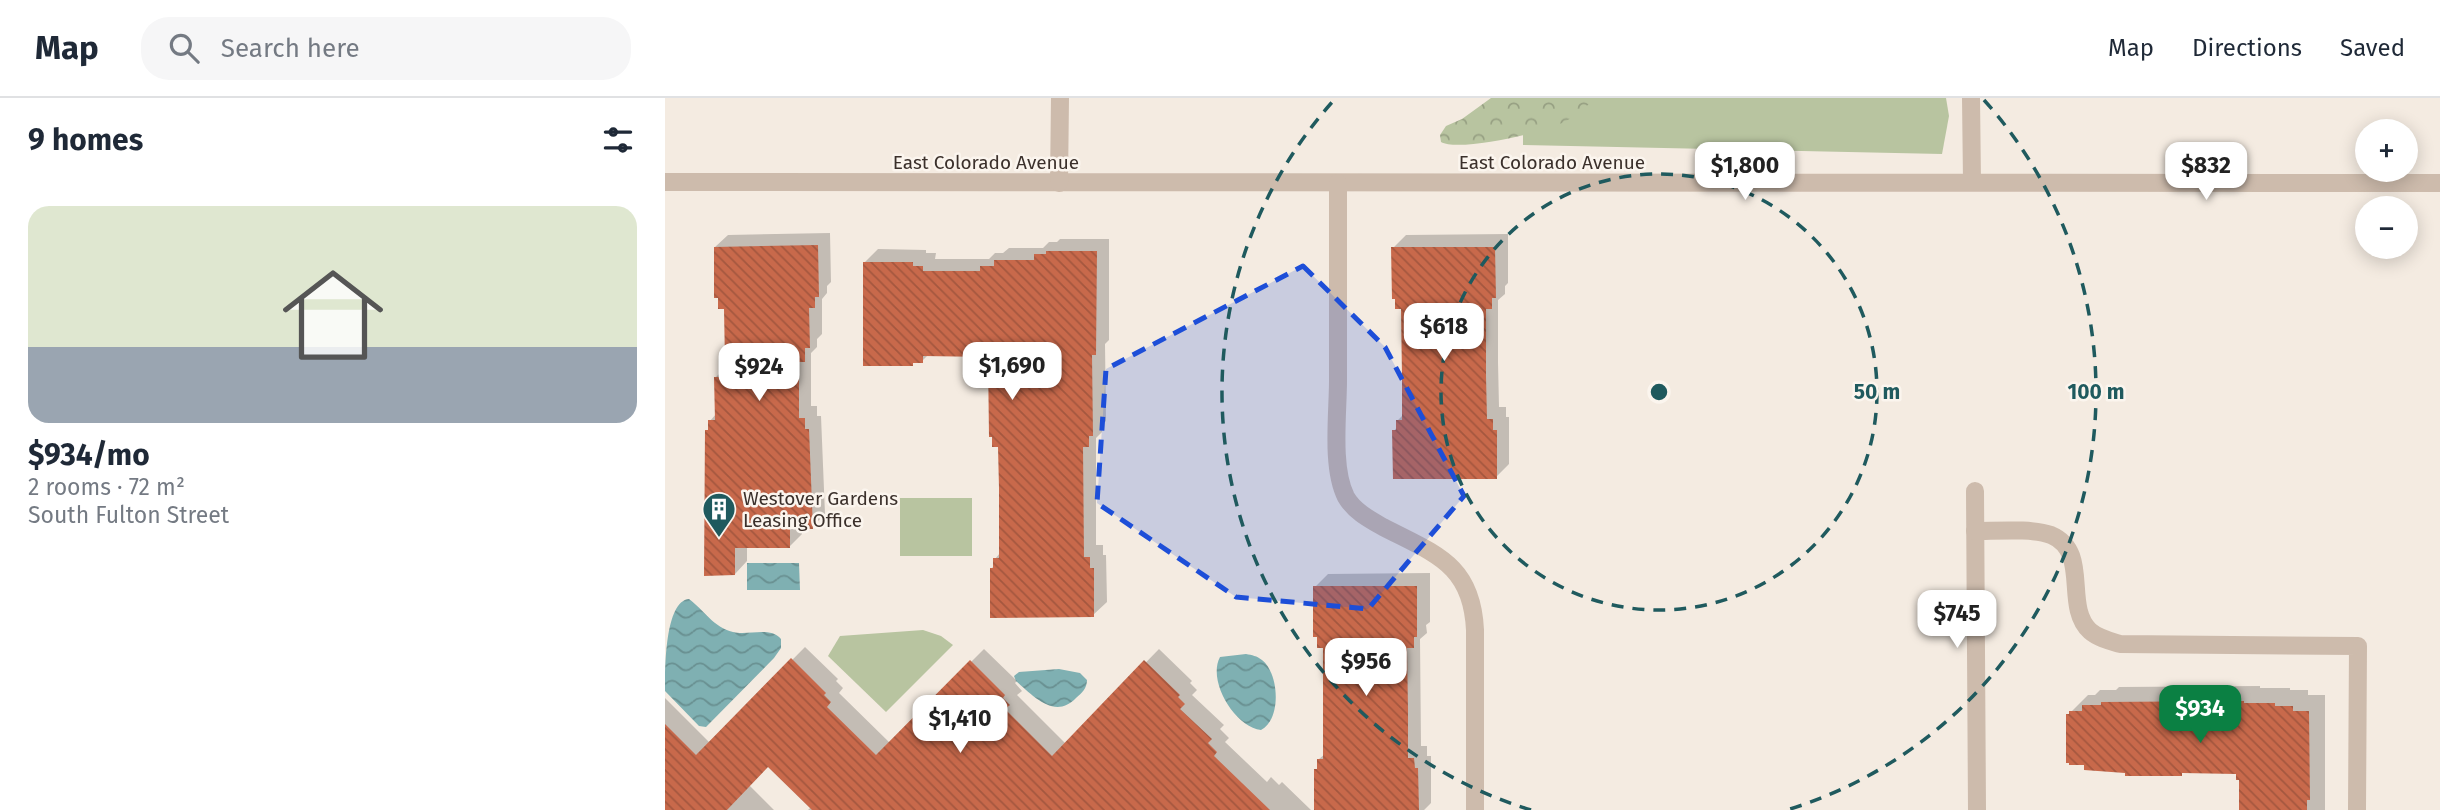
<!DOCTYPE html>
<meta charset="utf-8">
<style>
body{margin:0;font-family:"Fira Sans",sans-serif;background:#f6f6f7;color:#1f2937;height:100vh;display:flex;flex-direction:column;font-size:26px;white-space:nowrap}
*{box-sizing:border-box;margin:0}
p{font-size:23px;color:#747a83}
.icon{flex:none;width:38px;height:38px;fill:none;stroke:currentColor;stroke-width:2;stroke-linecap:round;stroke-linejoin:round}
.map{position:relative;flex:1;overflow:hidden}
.details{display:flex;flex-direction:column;background:#fff;width:665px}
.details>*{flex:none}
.tools{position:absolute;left:1690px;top:21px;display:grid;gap:14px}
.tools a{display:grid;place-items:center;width:63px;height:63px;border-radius:50%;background:#fff;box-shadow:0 4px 18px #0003;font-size:35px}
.price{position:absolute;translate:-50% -60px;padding:0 16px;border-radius:14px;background:#fff;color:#222;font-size:23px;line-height:46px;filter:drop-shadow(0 2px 4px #0008)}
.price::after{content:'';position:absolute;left:50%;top:42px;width:21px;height:16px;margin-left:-10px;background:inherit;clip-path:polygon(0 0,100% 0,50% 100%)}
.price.active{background:#0b8043;color:#fff}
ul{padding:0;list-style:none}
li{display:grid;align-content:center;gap:14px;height:371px;padding:0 28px}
li span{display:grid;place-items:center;height:217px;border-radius:21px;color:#555}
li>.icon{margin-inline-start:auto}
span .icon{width:126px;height:126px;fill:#fffc;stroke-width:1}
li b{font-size:30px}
h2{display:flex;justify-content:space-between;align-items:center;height:84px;padding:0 28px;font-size:30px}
header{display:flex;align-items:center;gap:42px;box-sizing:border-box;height:98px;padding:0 35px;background:#fff;border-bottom:2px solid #e0e1e3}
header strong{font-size:33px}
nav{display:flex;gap:38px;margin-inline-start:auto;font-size:24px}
.search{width:490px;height:63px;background:#f6f6f7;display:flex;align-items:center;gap:18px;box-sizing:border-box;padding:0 24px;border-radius:28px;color:#747a83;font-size:26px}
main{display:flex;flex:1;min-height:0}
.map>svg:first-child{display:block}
</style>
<header>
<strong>Map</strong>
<div class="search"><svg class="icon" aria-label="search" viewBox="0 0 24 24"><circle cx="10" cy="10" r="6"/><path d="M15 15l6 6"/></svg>Search here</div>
<nav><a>Map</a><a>Directions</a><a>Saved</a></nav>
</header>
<main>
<section class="details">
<h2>9 homes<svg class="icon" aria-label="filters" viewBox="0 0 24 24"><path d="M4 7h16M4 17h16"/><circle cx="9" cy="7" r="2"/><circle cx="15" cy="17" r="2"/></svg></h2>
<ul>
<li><span style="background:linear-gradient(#dfe7d0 65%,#9aa5b1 0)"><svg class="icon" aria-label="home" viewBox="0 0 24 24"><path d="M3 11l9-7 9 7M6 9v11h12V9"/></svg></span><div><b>$934/mo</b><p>2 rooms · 72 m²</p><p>South Fulton Street</p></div></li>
</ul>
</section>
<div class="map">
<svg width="1775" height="712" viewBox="0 0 1775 712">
<defs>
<pattern id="forest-crowns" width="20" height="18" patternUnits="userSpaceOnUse" patternTransform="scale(1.75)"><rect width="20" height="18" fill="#b8c4a0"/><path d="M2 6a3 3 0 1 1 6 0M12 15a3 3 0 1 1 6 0" fill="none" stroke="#97a083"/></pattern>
<pattern id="water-waves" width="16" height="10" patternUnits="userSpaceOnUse" patternTransform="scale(1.75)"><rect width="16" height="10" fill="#7fb0b2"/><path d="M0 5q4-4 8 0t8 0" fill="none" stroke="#699091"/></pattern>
<pattern id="building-back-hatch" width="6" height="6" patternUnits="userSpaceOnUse" patternTransform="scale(1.75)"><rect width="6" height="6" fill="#c8694b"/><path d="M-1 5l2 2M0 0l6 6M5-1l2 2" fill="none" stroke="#a4573f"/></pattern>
</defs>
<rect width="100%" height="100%" fill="#f4ebe1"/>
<g fill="#b8c4a0">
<polygon points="858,0 1281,0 1284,18 1277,56 858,47"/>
<rect x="235" y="400" width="72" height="58"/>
<polygon points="258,532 276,538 288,547 221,614 163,558 175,538"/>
</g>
<path fill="url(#forest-crowns)" d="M826,0H931C919,10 909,20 895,26C875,35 794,54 776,44L775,37L781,28L797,21Z"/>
<g fill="url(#water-waves)">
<polygon points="82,465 134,465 135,492 82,492"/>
<path d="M24,501C38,511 49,530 68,534C83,538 105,528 116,541V550L109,560L41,629L34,628L0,593C0,570 0,503 24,501Z"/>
<path d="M581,556C587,557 592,558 597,562C614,575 617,621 596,632C570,629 542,583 555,559Z"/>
<path d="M394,571L415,575L422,582C422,590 417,595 411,600C390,622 368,598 351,583L349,578L354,574Z"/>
</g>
<g fill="#0003">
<polygon points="165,135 166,184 162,188 162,195 157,201 157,236 152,241 152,249 146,255 146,308 152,308 152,318 156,318 160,416 147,429 137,429 137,436 124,449 82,449 82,463 70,476 42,333 45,329 45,323 51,316 51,279 56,274 56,266 62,260 61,209 50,149 63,137"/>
<polygon points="843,136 843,185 840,188 840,196 833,202 833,264 834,309 841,309 841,319 844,319 844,366 831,379 729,333 732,329 732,323 738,317 738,210 728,150 741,137"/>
<polygon points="395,141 444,141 444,242 440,246 441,323 437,327 437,334 431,340 431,447 438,447 438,457 441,457 442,504 428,517 326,471 330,467 330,461 335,455 335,348 325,257 264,256 257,263 251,263 247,266 200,164 213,151 261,152 261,155 271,155 270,161 324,161 330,155 338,155 344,150 378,150 384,144 392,144"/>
<polygon points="765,475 765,524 761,527 762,535 755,541 756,648 762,648 762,658 766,658 766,705 759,712 651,712 651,672 654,668 654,661 660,656 659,548 650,489 663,476"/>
<polygon points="140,549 173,581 171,583 178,590 174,595 225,645 319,551 352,583 350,585 357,593 352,597 401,646 494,551 527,583 525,585 532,592 527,597 559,627 555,631 564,640 560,644 602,684 606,679 614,687 617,684 646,712 143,712 146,709 103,667 84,687 109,712 0,712 0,600 45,645"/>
<polygon points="1595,588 1595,590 1625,590 1625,592 1643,592 1643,597 1660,597 1660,712 1575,712 1576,680 1572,674 1520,673 1516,676 1462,673 1403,617 1423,597 1430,597 1435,592 1451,592 1454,589"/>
</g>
<g fill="url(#building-back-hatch)">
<polygon points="153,147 154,199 150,199 150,210 144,210 145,250 140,250 140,264 134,264 134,320 140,320 140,331 144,331 148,431 125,431 125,450 70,450 70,477 39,478 40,332 43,332 43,322 50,322 49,279 55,279 55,265 60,265 59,211 53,211 53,200 49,200 49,149"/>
<polygon points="726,149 830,149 831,200 827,200 827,211 821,211 821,278 822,321 828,321 828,332 832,332 832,381 728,381 727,332 731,332 731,322 737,322 737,279 736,211 730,211 730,201 727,201"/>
<polygon points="381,153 432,153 431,257 427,257 428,338 424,338 424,349 418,349 419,459 425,459 425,470 429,470 429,519 325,520 325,470 328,470 328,460 334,460 334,390 333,349 327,349 327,339 324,339 323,259 258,258 258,265 248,265 248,268 198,268 198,164 248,164 248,168 258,168 258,173 315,173 315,168 329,168 329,162 369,162 369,156 381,156"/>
<polygon points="648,488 752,488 752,539 749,539 749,550 742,550 743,612 743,660 749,660 750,670 753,670 754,712 649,712 649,671 652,671 652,661 658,661 658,550 652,550 652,539 648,539"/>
<polygon points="126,560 161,595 159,597 166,604 162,609 211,657 305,562 340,597 338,600 345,607 340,611 387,658 479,562 515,597 513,599 520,606 515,611 547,641 543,645 552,654 549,658 605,712 147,712 103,669 62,712 0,712 0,626 31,657"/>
<polygon points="1579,603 1579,605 1610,605 1610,608 1628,608 1628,613 1644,613 1645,702 1642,702 1642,712 1574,712 1574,682 1571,682 1571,676 1517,675 1517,678 1460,678 1460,675 1419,672 1419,667 1404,667 1404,665 1401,665 1401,616 1404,616 1404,613 1417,613 1417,607 1436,607 1436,604"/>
</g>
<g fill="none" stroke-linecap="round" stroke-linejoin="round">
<g stroke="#cdbbac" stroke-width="18">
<polyline points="1306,0 1307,84"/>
<polyline points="0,84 1775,85"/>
<polyline points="394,85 395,0"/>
<path d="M673,85C673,151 673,217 673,283C673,315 666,370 681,399C689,413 704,421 718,429C770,456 807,466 810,532V712"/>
<polyline points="1310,393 1312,712"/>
<path d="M1310,433C1331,433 1367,430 1386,437C1426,454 1398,508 1425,533C1433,540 1445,543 1455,546L1693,548L1692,712"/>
</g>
</g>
<path fill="#1d4ed8" fill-opacity="0.2" stroke="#1d4ed8" stroke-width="5" stroke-dasharray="14 9" stroke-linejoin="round" d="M638,168L720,249L799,398L703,511L571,499L432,405L441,271Z"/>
<g fill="none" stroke="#1f5a5e" stroke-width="3.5" stroke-dasharray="12 9">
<circle cx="994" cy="294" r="218"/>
<path d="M866 712A437 437 0 0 1 669 2M1319 2A437 437 0 0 1 1122 712"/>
</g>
<defs>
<symbol id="building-pin" viewBox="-11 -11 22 30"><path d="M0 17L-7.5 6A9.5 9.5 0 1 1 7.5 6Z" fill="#1f5a5e" stroke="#fbf5ee"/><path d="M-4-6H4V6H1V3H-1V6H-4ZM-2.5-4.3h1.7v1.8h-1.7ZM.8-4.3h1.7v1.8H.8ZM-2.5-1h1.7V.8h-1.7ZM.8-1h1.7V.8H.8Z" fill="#fff"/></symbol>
</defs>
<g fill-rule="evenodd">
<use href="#building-pin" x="35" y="392" width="38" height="52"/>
</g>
<g text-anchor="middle" stroke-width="5" stroke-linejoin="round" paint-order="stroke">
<g font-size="19" fill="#3b302b" stroke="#fbf5ee">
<text x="321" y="71">East Colorado Avenue</text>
<text x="887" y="71">East Colorado Avenue</text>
</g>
<g font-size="19" fill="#3b302b" stroke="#fbf5ee" text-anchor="start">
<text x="78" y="407">Westover Gardens<tspan x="78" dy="22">Leasing Office</tspan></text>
</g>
</g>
<circle cx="994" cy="294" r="10" fill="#1f5a5e" stroke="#fbf5ee" stroke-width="3.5"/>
<g font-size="21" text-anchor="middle" font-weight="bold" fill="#1f5a5e" stroke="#fbf5ee" stroke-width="5" stroke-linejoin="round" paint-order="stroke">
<text x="1212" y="301">50 m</text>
<text x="1431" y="301">100 m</text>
</g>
</svg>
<div class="tools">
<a>+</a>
<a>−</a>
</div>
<b class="price" style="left:1080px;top:104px">$1,800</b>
<b class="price" style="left:1541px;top:104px">$832</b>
<b class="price" style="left:779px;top:265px">$618</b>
<b class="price" style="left:347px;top:304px">$1,690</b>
<b class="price" style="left:94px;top:305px">$924</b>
<b class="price" style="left:1292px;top:552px">$745</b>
<b class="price" style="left:701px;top:600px">$956</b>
<b class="price active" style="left:1535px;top:647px">$934</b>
<b class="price" style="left:295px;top:657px">$1,410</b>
</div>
</main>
